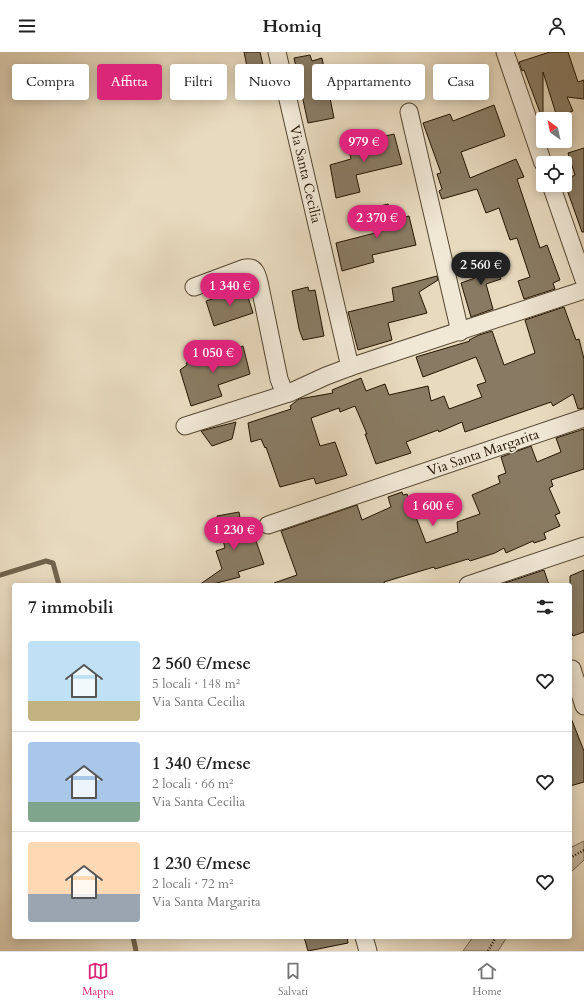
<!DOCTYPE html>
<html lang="it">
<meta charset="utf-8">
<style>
body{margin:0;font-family:Cardo,serif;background:#f2f2f2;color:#222;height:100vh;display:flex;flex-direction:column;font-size:15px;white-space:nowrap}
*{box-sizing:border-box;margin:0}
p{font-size:13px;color:#767676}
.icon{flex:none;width:22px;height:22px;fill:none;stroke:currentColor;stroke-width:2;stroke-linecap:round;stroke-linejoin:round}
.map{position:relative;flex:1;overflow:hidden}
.sheet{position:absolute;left:12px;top:531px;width:560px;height:356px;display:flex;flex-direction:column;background:#fff;border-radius:4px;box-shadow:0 2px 10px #0003}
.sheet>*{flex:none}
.hud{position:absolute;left:12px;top:12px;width:560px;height:36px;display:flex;gap:8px}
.needle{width:26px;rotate:327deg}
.fabs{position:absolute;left:536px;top:60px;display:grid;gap:8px}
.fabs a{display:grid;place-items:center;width:36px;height:36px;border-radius:4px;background:#fff;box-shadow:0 2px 10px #0003;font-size:20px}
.price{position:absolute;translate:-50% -34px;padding:0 9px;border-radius:14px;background:#db2777;color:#fff;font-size:13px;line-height:26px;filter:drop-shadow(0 1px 2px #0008)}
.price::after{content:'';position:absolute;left:50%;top:24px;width:12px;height:9px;margin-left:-6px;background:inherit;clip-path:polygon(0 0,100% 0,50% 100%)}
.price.selected{background:#222;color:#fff}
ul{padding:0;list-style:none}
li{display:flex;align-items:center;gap:12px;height:100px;padding:0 16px}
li+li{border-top:1px solid #e0e0e0}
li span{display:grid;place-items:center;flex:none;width:112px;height:80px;border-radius:4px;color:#555}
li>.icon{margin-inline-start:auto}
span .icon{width:48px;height:48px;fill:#fffc;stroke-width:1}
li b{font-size:17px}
h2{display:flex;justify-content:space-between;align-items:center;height:48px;padding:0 16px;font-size:17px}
.chip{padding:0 14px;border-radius:4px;background:#fff;box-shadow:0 2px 10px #0003;font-size:14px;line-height:36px}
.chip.selected{background:#db2777;color:#fff}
header{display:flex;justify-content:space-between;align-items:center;height:52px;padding:0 16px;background:#fff;font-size:18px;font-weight:700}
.tabs{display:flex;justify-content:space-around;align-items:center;height:56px;border-top:1px solid #e0e0e0;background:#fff;font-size:11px;color:#767676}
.tabs a{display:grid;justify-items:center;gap:2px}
.tabs .selected{color:#db2777}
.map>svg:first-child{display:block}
</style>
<header><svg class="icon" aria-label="menu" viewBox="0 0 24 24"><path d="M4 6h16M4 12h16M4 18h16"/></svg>Homiq<svg class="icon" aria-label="person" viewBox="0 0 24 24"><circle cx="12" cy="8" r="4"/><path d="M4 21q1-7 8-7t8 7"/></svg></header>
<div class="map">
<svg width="584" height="899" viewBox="0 0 584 899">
<rect width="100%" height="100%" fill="#e8dabf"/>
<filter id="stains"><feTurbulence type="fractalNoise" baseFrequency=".005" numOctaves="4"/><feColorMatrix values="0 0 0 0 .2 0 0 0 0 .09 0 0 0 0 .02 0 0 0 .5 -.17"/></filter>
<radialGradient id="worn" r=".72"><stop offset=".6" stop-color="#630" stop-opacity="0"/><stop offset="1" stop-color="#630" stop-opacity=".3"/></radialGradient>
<g fill="#c7b89f" stroke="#756650">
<polygon points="584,789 584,808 570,821 570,796"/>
<polygon points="473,885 507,885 498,899 463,899"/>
</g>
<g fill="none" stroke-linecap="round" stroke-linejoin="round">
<g stroke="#71634c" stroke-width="5">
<polyline points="0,523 46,509 53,511 59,533"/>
<polyline points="133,885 136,899"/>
</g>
</g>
<g fill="#897b63" stroke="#231400">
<polygon points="244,0 260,0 267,31 251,34"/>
<polygon points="550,0 568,0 578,30 584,28 584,47 567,45 573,59 557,65 543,20 543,63 541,63 524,18 522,19 519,10"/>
<polygon points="310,3 312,9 322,6 334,66 308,71 294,6"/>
<polygon points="459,13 462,23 472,19 477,31 442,44 434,22"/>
<polygon points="494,53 505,84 461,100 470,126 516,107 524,125 517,127 540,196 547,193 560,228 553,231 555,237 524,247 518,229 530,225 517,186 510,188 499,156 486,161 477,137 442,147 439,139 442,137 437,122 441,121 423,71 450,62 453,69"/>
<polygon points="394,82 402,112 356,123 360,140 336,146 330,113 351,107 348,93"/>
<polygon points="584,96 584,180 582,180 565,132 565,128 575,123 568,101"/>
<polygon points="388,152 392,168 409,164 416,193 372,203 374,210 342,219 336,191 375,181 368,157"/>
<polygon points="492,203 501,227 486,232 493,257 471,265 461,231 475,226 470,210"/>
<polygon points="437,224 438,228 419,240 427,261 388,271 392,288 358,298 348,260 394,249 392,236"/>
<polygon points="308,235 309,239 315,238 324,284 303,288 299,277 292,239"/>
<polygon points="245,236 253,261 214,274 206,249"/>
<polygon points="564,255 576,288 579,287 584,307 584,356 578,357 573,342 553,354 551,350 465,380 462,370 439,380 438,378 406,390 411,401 376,412 365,382 367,382 355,354 340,360 339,356 311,366 320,394 335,390 347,423 316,432 314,426 280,435 266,395 265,396 261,387 251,390 248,371 291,357 290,354 299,347 333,341 332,338 361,326 366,339 385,332 389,343 428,334 431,349 444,344 449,357 482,345 477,333 486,330 476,305 423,325 416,305 470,289 469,288 479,283 492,279 504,313 535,301 525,268"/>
<polygon points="243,294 250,322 218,333 222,344 191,354 180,318 187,313 186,311 224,297 225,301"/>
<polygon points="236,370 232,387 212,394 201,379"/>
<polygon points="584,377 584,417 551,428 553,434 549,436 560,461 555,463 560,474 544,481 546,487 534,491 533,489 506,501 504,496 495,501 470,509 468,507 435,517 434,515 384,530 385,533 274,533 274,531 297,523 281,479 357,453 362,468 391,455 388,445 402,440 403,443 407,442 426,491 458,480 457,470 480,462 472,443 500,431 498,424 506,421 501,405 531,394 537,410 561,400 556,386"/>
<polygon points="239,460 244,490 255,486 264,512 238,520 240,525 209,533 199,533 222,517 216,499 225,496 217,464"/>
<polygon points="544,518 549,533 499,533"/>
<polygon points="584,518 584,580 573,584 570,577 570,524"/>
<polygon points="570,666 571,666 584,699 584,730 570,734"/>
<polygon points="304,885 347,885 348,891 308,899"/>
</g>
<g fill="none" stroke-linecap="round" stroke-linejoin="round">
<defs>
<g id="minor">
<polyline points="277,0 350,315"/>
<polyline points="505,0 543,111"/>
<polyline points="409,60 460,280"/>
<polyline points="551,133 584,228"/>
<path d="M194,235L245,216C255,214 257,222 259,230L279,327L283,337L289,341"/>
<polyline points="185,374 289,341 326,324 350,315 584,238"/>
<polyline points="268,473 584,366"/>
<polyline points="468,533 584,494"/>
<polyline points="572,617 584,654"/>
<polyline points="364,885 368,899"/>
</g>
</defs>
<use href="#minor" stroke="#544630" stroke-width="19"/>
<g stroke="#231400" stroke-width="2.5" stroke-dasharray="1 2" stroke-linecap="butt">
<polyline points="570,806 584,798"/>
<polyline points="488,899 496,885"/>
</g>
<use href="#minor" stroke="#f0e7d5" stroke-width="17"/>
</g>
<g text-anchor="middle" stroke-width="3" stroke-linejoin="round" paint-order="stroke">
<g font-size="14" fill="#231400" stroke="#f0e7d5">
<text transform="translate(306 122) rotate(77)" y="5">Via Santa Cecilia</text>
<text transform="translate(483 400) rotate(-19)" y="5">Via Santa Margarita</text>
</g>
</g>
<rect width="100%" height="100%" filter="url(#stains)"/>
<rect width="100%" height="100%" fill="url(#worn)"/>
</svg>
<div class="fabs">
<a><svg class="needle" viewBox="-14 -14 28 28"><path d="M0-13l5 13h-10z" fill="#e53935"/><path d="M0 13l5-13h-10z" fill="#767676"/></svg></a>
<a><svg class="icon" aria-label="locate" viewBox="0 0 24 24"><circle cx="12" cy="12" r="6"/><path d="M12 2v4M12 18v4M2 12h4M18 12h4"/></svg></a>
</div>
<b class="price" style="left:364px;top:111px">979 €</b>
<b class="price" style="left:377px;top:187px">2 370 €</b>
<b class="price selected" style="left:481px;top:234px">2 560 €</b>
<b class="price" style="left:230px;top:255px">1 340 €</b>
<b class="price" style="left:213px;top:322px">1 050 €</b>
<b class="price" style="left:433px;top:475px">1 600 €</b>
<b class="price" style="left:234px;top:499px">1 230 €</b>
<div class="hud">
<a class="chip">Compra</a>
<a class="chip selected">Affitta</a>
<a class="chip">Filtri</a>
<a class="chip">Nuovo</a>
<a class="chip">Appartamento</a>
<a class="chip">Casa</a>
</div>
<section class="sheet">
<h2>7 immobili<svg class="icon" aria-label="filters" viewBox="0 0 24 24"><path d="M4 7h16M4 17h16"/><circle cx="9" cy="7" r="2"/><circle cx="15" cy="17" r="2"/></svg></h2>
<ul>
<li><span style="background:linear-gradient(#bfe0f5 75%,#c2b280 0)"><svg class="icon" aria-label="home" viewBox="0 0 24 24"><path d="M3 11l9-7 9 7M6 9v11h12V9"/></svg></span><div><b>2 560 €/mese</b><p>5 locali · 148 m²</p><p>Via Santa Cecilia</p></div><svg class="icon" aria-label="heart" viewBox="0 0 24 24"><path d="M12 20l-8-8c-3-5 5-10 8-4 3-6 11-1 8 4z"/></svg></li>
<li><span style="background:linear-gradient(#a9c7e8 75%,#7fa58c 0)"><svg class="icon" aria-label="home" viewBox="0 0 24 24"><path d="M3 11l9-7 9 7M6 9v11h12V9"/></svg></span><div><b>1 340 €/mese</b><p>2 locali · 66 m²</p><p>Via Santa Cecilia</p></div><svg class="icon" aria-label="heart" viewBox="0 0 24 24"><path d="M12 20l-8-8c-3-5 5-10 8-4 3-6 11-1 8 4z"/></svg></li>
<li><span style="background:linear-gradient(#ffd9b3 65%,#9aa5b1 0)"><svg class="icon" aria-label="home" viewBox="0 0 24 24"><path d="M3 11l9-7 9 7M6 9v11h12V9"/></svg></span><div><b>1 230 €/mese</b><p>2 locali · 72 m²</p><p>Via Santa Margarita</p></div><svg class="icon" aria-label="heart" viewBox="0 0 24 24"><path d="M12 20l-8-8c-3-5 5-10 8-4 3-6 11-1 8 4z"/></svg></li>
</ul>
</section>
</div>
<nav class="tabs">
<a class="selected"><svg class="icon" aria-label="map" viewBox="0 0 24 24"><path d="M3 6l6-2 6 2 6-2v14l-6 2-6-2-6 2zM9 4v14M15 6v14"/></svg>Mappa</a>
<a><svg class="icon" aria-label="saved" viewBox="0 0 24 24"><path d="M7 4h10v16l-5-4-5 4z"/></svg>Salvati</a>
<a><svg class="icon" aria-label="home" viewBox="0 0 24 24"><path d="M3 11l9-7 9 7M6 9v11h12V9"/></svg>Home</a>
</nav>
